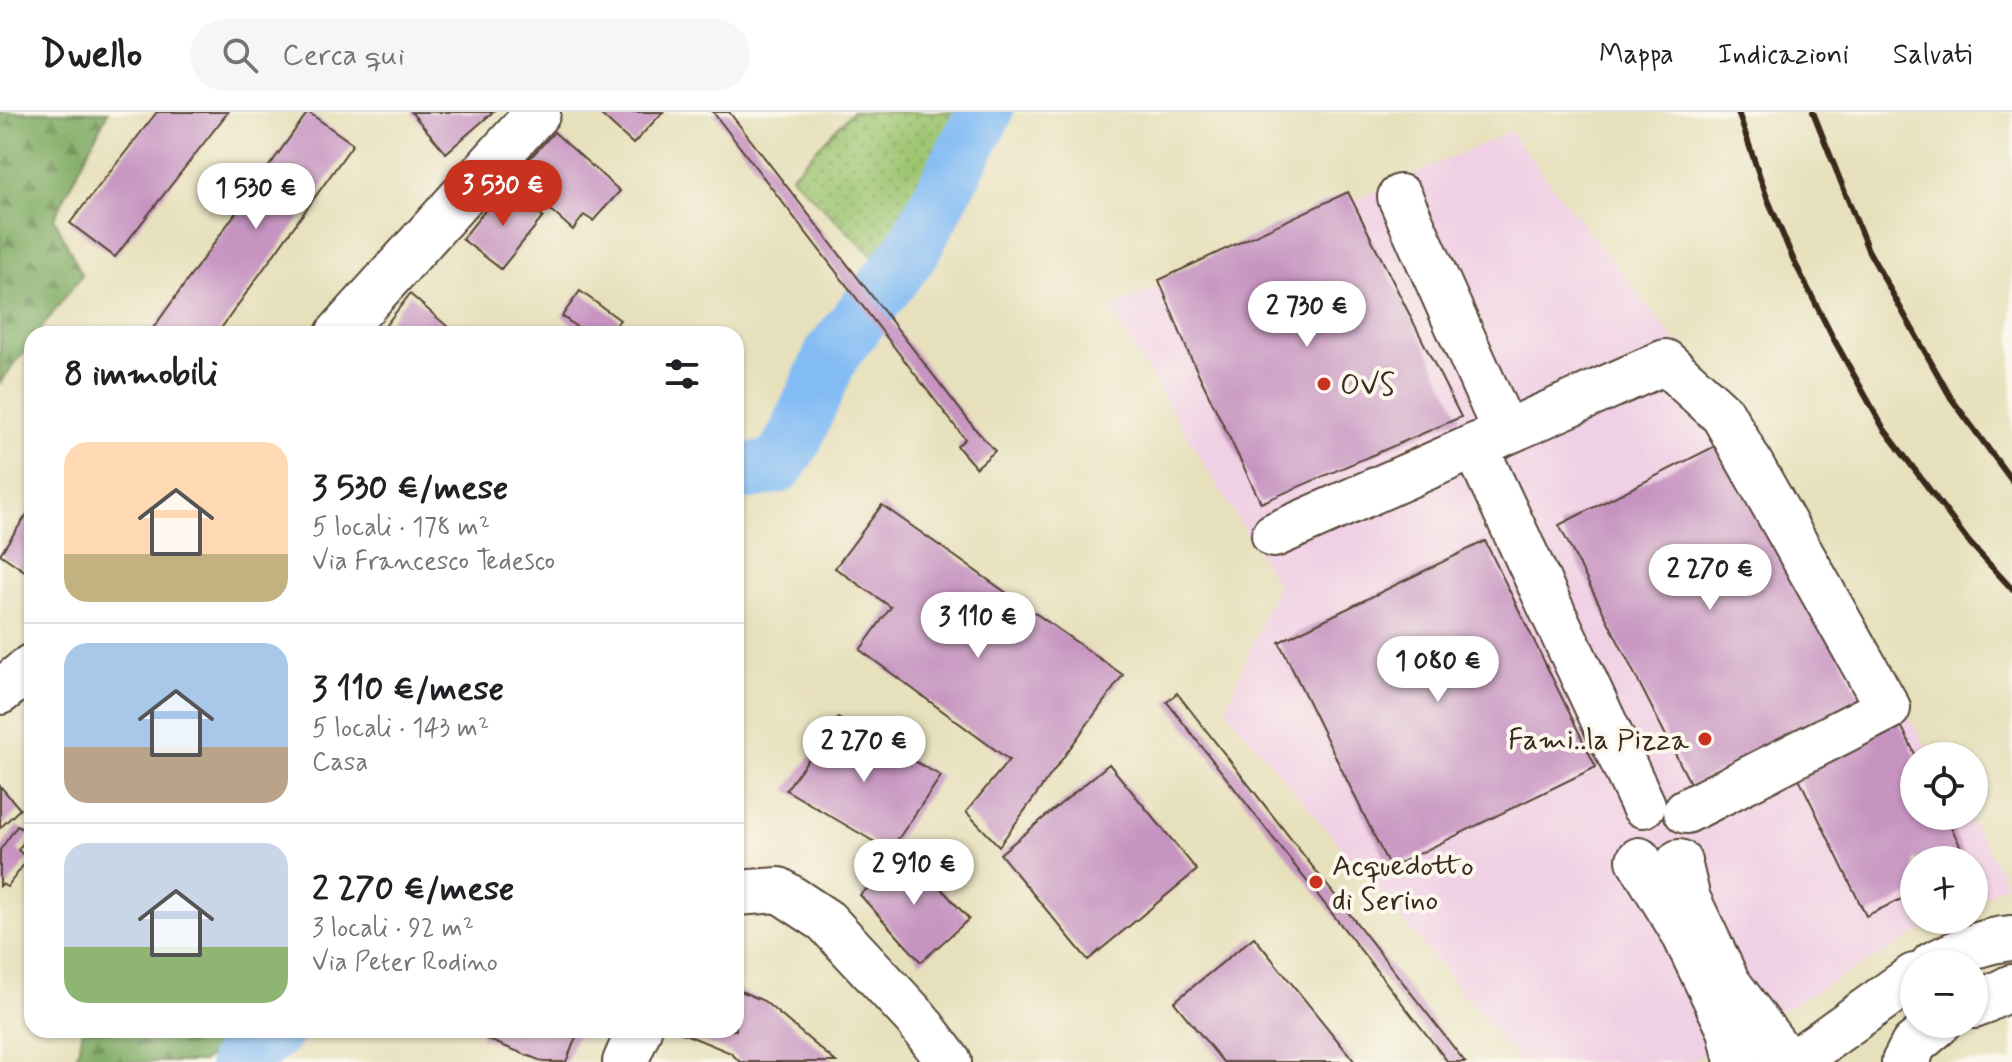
<!DOCTYPE html>
<html lang="it">
<meta charset="utf-8">
<style>
body{margin:0;font-family:Mynerve,sans-serif;background:#f6f6f6;color:#202124;height:100vh;display:flex;flex-direction:column;font-size:30px;white-space:nowrap}
*{box-sizing:border-box;margin:0}
p{font-size:26px;color:#757577}
.icon{flex:none;width:44px;height:44px;fill:none;stroke:currentColor;stroke-width:2;stroke-linecap:round;stroke-linejoin:round}
.map{position:relative;flex:1;overflow:hidden}
.drawer{position:absolute;left:24px;top:214px;width:720px;height:712px;display:flex;flex-direction:column;background:#fff;border-radius:24px;box-shadow:0 2px 6px #0004}
.drawer>*{flex:none}
.controls{position:absolute;left:1900px;top:630px;display:grid;gap:16px}
.controls a{display:grid;place-items:center;width:88px;height:88px;border-radius:50%;background:#fff;box-shadow:0 2px 6px #0004;font-size:40px}
.price{position:absolute;translate:-50% -68px;padding:0 18px;border-radius:28px;background:#fff;color:#222;font-size:26px;line-height:52px;filter:drop-shadow(0 2px 4px #0008)}
.price::after{content:'';position:absolute;left:50%;top:48px;width:24px;height:18px;margin-left:-12px;background:inherit;clip-path:polygon(0 0,100% 0,50% 100%)}
.price.on{background:#c8321e;color:#fff}
ul{padding:0;list-style:none}
li{display:flex;align-items:center;gap:24px;height:200px;padding:0 40px}
li+li{border-top:2px solid #e0e0e0}
li span{display:grid;place-items:center;flex:none;width:224px;height:160px;border-radius:24px;color:#555}
li>.icon{margin-inline-start:auto}
span .icon{width:96px;height:96px;fill:#fffc;stroke-width:1}
li b{font-size:34px}
h2{display:flex;justify-content:space-between;align-items:center;height:96px;padding:0 40px;font-size:34px}
header{display:flex;align-items:center;gap:48px;box-sizing:border-box;height:112px;padding:0 40px;background:#fff;border-bottom:2px solid #e0e0e0}
header strong{font-size:38px}
nav{display:flex;gap:44px;margin-inline-start:auto;font-size:28px}
.search{width:560px;height:72px;background:#f6f6f6;display:flex;align-items:center;gap:20px;box-sizing:border-box;padding:0 28px;border-radius:44px;color:#757577;font-size:30px}
.map>svg:first-child{display:block}
</style>
<header>
<strong>Dwello</strong>
<div class="search"><svg class="icon" aria-label="search" viewBox="0 0 24 24"><circle cx="10" cy="10" r="6"/><path d="M15 15l6 6"/></svg>Cerca qui</div>
<nav><a>Mappa</a><a>Indicazioni</a><a>Salvati</a></nav>
</header>
<div class="map">
<svg width="2012" height="950" viewBox="0 0 2012 950">
<defs>
<pattern id="grass-dots" width="8" height="8" patternUnits="userSpaceOnUse" patternTransform="scale(2)"><rect width="8" height="8" fill="#9cc470"/><path d="M2 2h.1M6 6h.1" fill="none" stroke="#809f5b" stroke-width="1.8" stroke-linecap="round"/></pattern>
<pattern id="forest-firs" width="22" height="20" patternUnits="userSpaceOnUse" patternTransform="scale(2)"><rect width="22" height="20" fill="#7daa62"/><path d="M5 1l3.5 6h-7zM16 11l3.5 6h-7z" fill="#688b50"/></pattern>
</defs>
<rect width="100%" height="100%" fill="#fbf7ec"/>
<filter id="ink" filterUnits="userSpaceOnUse"><feTurbulence type="fractalNoise" baseFrequency=".0125" numOctaves="2"/><feDisplacementMap in="SourceGraphic" scale="16" xChannelSelector="R" yChannelSelector="G"/><feConvolveMatrix kernelMatrix="1 2 1 2 8 2 1 2 1" color-interpolation-filters="sRGB"/></filter>
<filter id="wash" filterUnits="userSpaceOnUse"><feTurbulence type="fractalNoise" baseFrequency=".006" numOctaves="4" result="noise"/><feDisplacementMap in="SourceGraphic" scale="32" xChannelSelector="R" yChannelSelector="G"/><feGaussianBlur stdDeviation="1.8" result="paint"/><feColorMatrix in="noise" values="0 0 0 0 0 0 0 0 0 0 0 0 0 0 0 0 0 1.4 0 .05"/><feComposite in="paint" operator="in"/></filter>
<g filter="url(#wash)">
<rect width="100%" height="100%" fill="#e7e0bc"/>
<polygon fill="#f0d0e4" points="1510,20 1715,278 1932,644 1914,644 1914,704 1968,704 2007,771 1974,790 1974,748 1914,748 1914,808 1942,808 1691,950 1520,950 1226,597 1277,472 1109,196"/>
<polygon fill="url(#grass-dots)" stroke="#6c7747" stroke-width="2" points="852,0 983,0 889,160 791,64"/>
<g fill="url(#forest-firs)" stroke="#5c6a40" stroke-width="2">
<polygon points="0,0 108,0 54,106 82,163 37,222 32,222 32,229 0,271"/>
<polygon points="83,918 245,918 202,950 75,950"/>
</g>
<g fill="none" stroke-linecap="round" stroke-linejoin="round">
<g stroke="#83bcf4" stroke-width="56">
<polyline points="736,359 744,360 777,354 793,330 832,242 912,139 985,0"/>
<polyline points="237,950 276,918"/>
</g>
</g>
<g id="blocks">
<g fill="#c794c1">
<polygon points="157,0 228,0 115,145 70,111"/>
<polygon points="308,0 353,32 217,222 149,222"/>
<polygon points="411,0 493,0 446,41"/>
<polygon points="598,0 663,0 633,32"/>
<polygon points="713,0 729,0 976,318 995,339 976,356 957,334 965,327"/>
<polygon points="554,20 620,79 593,109 584,103 573,118 513,65"/>
<polygon points="505,74 543,105 501,157 462,127"/>
<polygon points="1348,80 1461,305 1261,391 1188,240 1159,168"/>
<polygon points="580,179 620,208 609,222 586,222 562,204"/>
<polygon points="410,182 456,222 379,222"/>
<polygon points="1729,327 1861,587 1691,673 1559,413"/>
<polygon points="882,393 1123,563 999,734 966,700 1009,648 860,538 891,495 835,456"/>
<polygon points="32,395 32,464 0,442"/>
<polygon points="1485,429 1596,655 1390,756 1279,530"/>
<polygon points="1177,581 1465,950 1448,950 1167,590"/>
<polygon points="838,606 941,664 890,739 786,678"/>
<polygon points="1898,607 1916,644 1914,644 1914,704 1946,704 1967,748 1914,748 1914,781 1866,804 1795,658"/>
<polygon points="1109,652 1197,758 1088,848 1000,742"/>
<polygon points="0,674 20,697 0,716"/>
<polygon points="17,714 30,721 18,738 28,747 7,775 2,772 0,774 0,738"/>
<polygon points="908,740 969,807 921,850 860,783"/>
<polygon points="1254,825 1355,950 1223,950 1174,890"/>
<polygon points="736,877 764,889 836,950 740,950 731,941 675,918 736,918"/>
<polygon points="483,918 579,918 566,950 544,950 481,925"/>
</g>
</g>
</g>
<g filter="url(#ink)">
<use href="#blocks" fill-opacity="0" stroke="#554536" stroke-width="2"/>
<g fill="none" stroke-linecap="round" stroke-linejoin="round">
<defs>
<g id="minor">
<polyline points="1400,85 1505,320"/>
<polyline points="338,222 538,0"/>
<polyline points="1475,334 1643,693"/>
<polyline points="1274,423 1665,250 1723,303 1888,596 1686,699"/>
<polyline points="0,580 32,554"/>
<polyline points="1639,748 1683,820 1730,918 1737,950"/>
<polyline points="1679,750 1688,787 1728,871 1787,950"/>
<polyline points="736,781 779,778 826,809 916,906 949,950"/>
<path d="M1933,852C1958,840 1984,828 2012,826"/>
<polyline points="1974,894 2012,875"/>
<polyline points="625,950 639,918"/>
<polyline points="1794,950 1914,864"/>
<polyline points="1904,950 1913,933 1938,912"/>
</g>
<polyline id="highway" points="1908,950 1913,933"/>
</defs>
<use href="#minor" stroke="#554536" stroke-width="48"/>
<use href="#highway" stroke="#554536" stroke-width="48"/>
<use href="#minor" stroke="#fff" stroke-width="44"/>
<use href="#highway" stroke="#fff" stroke-width="44"/>
<g stroke="#3b2a1e" stroke-width="6">
<polyline points="1738,0 1766,83 1794,149 1832,224 1884,317 1969,430 2012,477"/>
<polyline points="1813,0 1868,138 1951,286 2012,369"/>
</g>
</g>
</g>
<g fill="#c8321e" stroke="#fbf7ec" stroke-width="3">
<circle cx="1324" cy="272" r="8"/>
<circle cx="1705" cy="627" r="8"/>
<circle cx="1316" cy="770" r="8"/>
</g>
<g text-anchor="middle" stroke-width="8" stroke-linejoin="round" paint-order="stroke">
<g font-size="30" fill="#3b2a1e" stroke="#fbf7ec" text-anchor="start">
<text x="1340" y="282">OVS</text>
<text x="1689" y="637" text-anchor="end">Fami..la Pizza</text>
<text x="1332" y="763">Acquedotto<tspan x="1332" dy="34">di Serino</tspan></text>
</g>
</g>
</svg>
<div class="controls">
<a><svg class="icon" aria-label="locate" viewBox="0 0 24 24"><circle cx="12" cy="12" r="6"/><path d="M12 2v4M12 18v4M2 12h4M18 12h4"/></svg></a>
<a>+</a>
<a>−</a>
</div>
<b class="price on" style="left:503px;top:116px">3 530 €</b>
<b class="price" style="left:256px;top:119px">1 530 €</b>
<b class="price" style="left:1307px;top:237px">2 730 €</b>
<b class="price" style="left:1710px;top:500px">2 270 €</b>
<b class="price" style="left:978px;top:548px">3 110 €</b>
<b class="price" style="left:1438px;top:592px">1 080 €</b>
<b class="price" style="left:864px;top:672px">2 270 €</b>
<b class="price" style="left:914px;top:795px">2 910 €</b>
<section class="drawer">
<h2>8 immobili<svg class="icon" aria-label="filters" viewBox="0 0 24 24"><path d="M4 7h16M4 17h16"/><circle cx="9" cy="7" r="2"/><circle cx="15" cy="17" r="2"/></svg></h2>
<ul>
<li><span style="background:linear-gradient(#ffd9b3 70%,#c2b280 0)"><svg class="icon" aria-label="home" viewBox="0 0 24 24"><path d="M3 11l9-7 9 7M6 9v11h12V9"/></svg></span><div><b>3 530 €/mese</b><p>5 locali · 178 m²</p><p>Via Francesco Tedesco</p></div></li>
<li><span style="background:linear-gradient(#a9c7e8 65%,#b9a48a 0)"><svg class="icon" aria-label="home" viewBox="0 0 24 24"><path d="M3 11l9-7 9 7M6 9v11h12V9"/></svg></span><div><b>3 110 €/mese</b><p>5 locali · 143 m²</p><p>Casa</p></div></li>
<li><span style="background:linear-gradient(#c9d6e8 65%,#8fb573 0)"><svg class="icon" aria-label="home" viewBox="0 0 24 24"><path d="M3 11l9-7 9 7M6 9v11h12V9"/></svg></span><div><b>2 270 €/mese</b><p>3 locali · 92 m²</p><p>Via Peter Rodino</p></div></li>
</ul>
</section>
</div>
